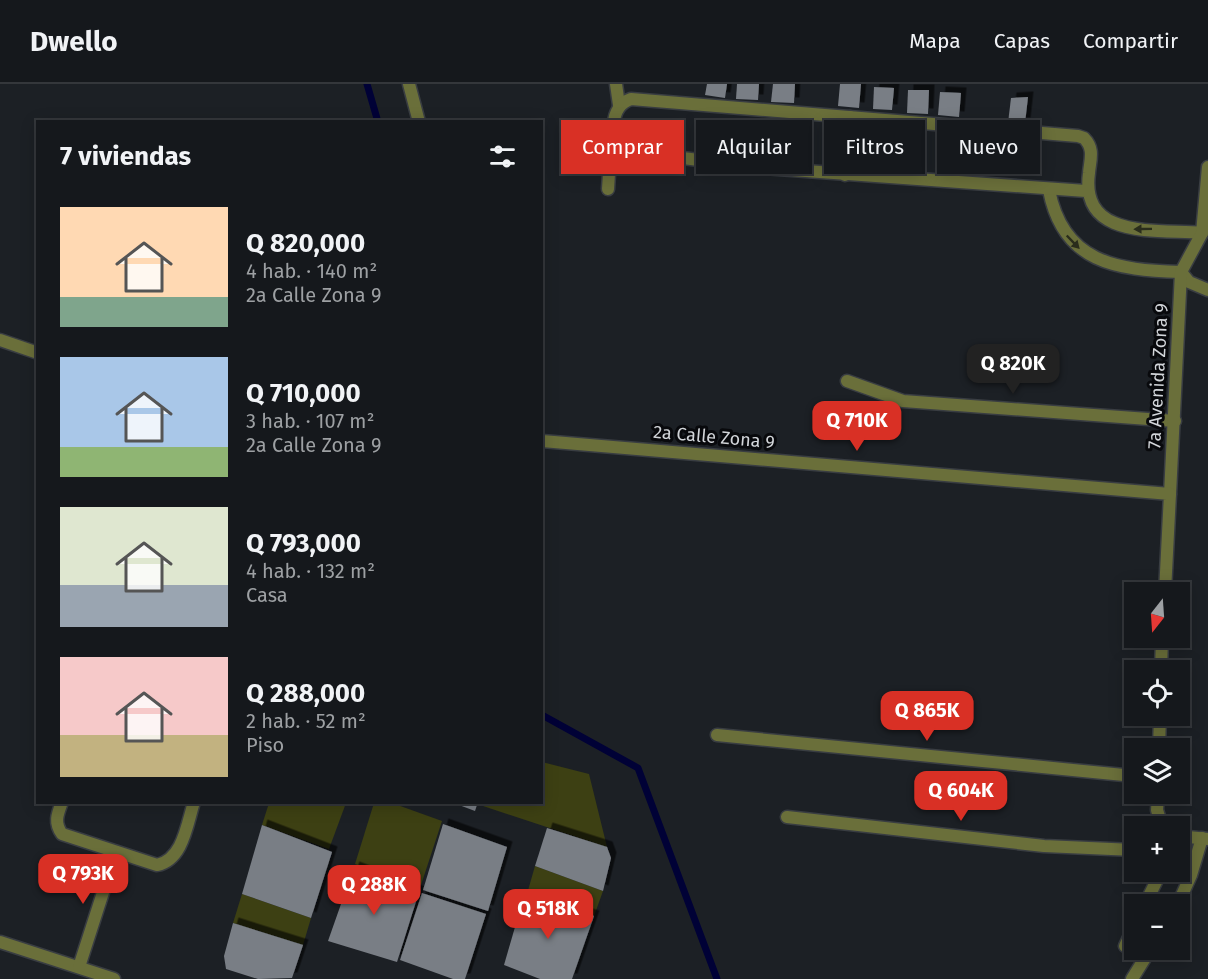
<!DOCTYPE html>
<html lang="es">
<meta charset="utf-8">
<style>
body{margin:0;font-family:"Fira Sans",sans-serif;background:#1e2125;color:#f1f3f6;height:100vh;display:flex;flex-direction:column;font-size:22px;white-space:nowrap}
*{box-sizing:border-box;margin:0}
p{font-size:20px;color:#9da0a3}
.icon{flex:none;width:33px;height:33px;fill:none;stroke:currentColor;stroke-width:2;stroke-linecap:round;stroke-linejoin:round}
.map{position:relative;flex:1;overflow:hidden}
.drawer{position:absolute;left:36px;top:36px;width:507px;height:684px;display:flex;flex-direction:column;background:#15181c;border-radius:0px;box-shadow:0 3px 15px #0003,0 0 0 2px #34373b}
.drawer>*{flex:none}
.hud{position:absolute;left:561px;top:36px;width:556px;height:54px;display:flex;gap:12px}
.needle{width:39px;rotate:197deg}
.buttons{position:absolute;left:1124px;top:498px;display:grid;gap:12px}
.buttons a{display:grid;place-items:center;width:66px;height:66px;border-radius:0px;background:#15181c;box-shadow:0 3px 15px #0003,0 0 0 2px #34373b;font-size:30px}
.price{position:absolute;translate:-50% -51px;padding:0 14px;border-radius:12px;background:#d93025;color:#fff;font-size:20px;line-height:39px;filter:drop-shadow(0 2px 3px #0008)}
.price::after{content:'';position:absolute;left:50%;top:36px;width:18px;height:14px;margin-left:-9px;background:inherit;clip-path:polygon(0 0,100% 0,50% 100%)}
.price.selected{background:#222;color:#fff}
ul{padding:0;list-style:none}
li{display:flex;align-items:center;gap:18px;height:150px;padding:0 24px}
li span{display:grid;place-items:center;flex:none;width:168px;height:120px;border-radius:0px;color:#555}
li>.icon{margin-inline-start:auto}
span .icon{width:72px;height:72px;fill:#fffc;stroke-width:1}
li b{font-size:26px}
h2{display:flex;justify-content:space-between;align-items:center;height:72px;padding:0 24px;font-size:26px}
.tag{padding:0 21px;border-radius:0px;background:#15181c;box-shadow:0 3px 15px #0003,0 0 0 2px #34373b;font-size:21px;line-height:54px}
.tag.selected{background:#d93025;color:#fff}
header{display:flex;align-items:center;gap:36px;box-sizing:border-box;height:84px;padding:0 30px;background:#15181c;border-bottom:2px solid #34373b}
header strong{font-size:28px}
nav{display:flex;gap:33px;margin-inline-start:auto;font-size:21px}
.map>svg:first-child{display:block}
</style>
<header>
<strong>Dwello</strong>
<nav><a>Mapa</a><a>Capas</a><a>Compartir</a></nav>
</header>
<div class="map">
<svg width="1208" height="895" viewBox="0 0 1208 895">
<defs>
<filter id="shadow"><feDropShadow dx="5.5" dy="-5.5" stdDeviation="0" flood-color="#0009"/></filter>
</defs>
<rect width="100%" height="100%" fill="#1c2025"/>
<g fill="#3d4013">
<polygon points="542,678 589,690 607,763 477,720 542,718"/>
<polygon points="269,719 346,719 329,765 262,741"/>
<polygon points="374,719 392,719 442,737 420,804 355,780"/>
<polygon points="535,782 603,807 594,832 527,810"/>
<polygon points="242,810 311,834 303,861 233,839"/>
</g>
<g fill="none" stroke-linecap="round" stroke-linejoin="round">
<g stroke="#000136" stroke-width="7">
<polyline points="367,0 378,38"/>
<polyline points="542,631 638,684 717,895"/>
</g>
</g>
<g fill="#797e85" filter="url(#shadow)">
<polygon points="707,0 727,0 725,14 705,11"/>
<polygon points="737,0 759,0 758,16 736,15"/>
<polygon points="773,0 795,0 794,19 771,18"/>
<polygon points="840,0 861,0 859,24 838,22"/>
<polygon points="874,3 894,4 892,26 873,25"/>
<polygon points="908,6 929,6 928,30 907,29"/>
<polygon points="940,8 961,9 959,33 938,31"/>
<polygon points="1028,13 1025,39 1008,39 1011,14"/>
<polygon points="451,718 478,718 475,727"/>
<polygon points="443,740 507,763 488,827 423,806"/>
<polygon points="262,741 332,768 311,834 242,810"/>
<polygon points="547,744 607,763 611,774 603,807 535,782"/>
<polygon points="354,783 419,808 397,878 328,857"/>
<polygon points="422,809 486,830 465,895 453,895 400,876"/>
<polygon points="524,812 594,832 572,895 540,895 504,881"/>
<polygon points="233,839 303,861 292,894 258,895 226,885 224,872"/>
</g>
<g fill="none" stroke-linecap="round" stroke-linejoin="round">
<defs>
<g id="service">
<polyline points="616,0 619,21"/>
<polyline points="845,91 850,33"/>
<polyline points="608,105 610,75 618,62"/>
<path d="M1049,106C1063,179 1116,186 1181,188"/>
<path d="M1086,107L764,84L626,67C609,56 609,22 631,15L1078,52L1084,54C1095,65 1090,76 1089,89C1080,156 1157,145 1202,149"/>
<polyline points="1145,820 1161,788"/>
<polyline points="1178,820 1191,791 1202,754"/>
<polyline points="1125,862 1134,843"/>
<polyline points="1132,895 1150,866"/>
</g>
<g id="minor">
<polyline points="409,0 419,38"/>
<polyline points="1181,188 1189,198 1208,206"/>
<polyline points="847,297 903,317 1175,337"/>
<polyline points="1170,410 1181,188 1202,149 1208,83"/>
<polyline points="717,651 1134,692"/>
<path d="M62,718C57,731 54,739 62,750L157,781C183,776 187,740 194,718"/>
<polyline points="787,733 1044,762 1134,766"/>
<polyline points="0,858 114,895"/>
<polyline points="79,883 116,768"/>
</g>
<g id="tertiary">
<polyline points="0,256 38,269"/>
<polyline points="542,357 1170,410 1165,508"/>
<polyline points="1161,586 1162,554"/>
<polyline points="1159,664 1160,632"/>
<polyline points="1158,710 1157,726 1162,742"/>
<polyline points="1179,752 1208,755"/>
</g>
</defs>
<use href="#service" stroke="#393d42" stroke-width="15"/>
<use href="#minor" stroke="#393d42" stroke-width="15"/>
<use href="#tertiary" stroke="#393d42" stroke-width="15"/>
<use href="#service" stroke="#6a6f3a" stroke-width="12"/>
<use href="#minor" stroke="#6a6f3a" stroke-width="12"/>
<use href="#tertiary" stroke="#6a6f3a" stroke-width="12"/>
</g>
<defs><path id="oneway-solid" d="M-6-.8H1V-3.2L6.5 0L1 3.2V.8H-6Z" transform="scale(1.5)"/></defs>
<g fill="#2a2d1c">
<use href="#oneway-solid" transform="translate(1143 145) rotate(179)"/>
<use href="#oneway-solid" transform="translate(1073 158) rotate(46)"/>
</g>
<g text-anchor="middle" stroke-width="6" stroke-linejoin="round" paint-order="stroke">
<g font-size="18" fill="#d2d5d9" stroke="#08090c">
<text transform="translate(1158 292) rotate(-87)" y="6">7a Avenida Zona 9</text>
<text transform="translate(714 353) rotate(5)" y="6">2a Calle Zona 9</text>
</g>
</g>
</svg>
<div class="buttons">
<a><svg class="needle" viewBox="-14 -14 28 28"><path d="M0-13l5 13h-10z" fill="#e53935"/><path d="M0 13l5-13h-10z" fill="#9da0a3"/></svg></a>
<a><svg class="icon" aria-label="locate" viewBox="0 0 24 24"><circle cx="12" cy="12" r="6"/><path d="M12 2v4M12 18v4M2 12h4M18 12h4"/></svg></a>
<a><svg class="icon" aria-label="layers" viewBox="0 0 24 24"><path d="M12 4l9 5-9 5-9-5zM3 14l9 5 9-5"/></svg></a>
<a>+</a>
<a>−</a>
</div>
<b class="price selected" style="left:1013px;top:311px">Q 820K</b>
<b class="price" style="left:857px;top:368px">Q 710K</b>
<b class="price" style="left:927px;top:658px">Q 865K</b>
<b class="price" style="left:961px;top:738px">Q 604K</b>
<b class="price" style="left:83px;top:821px">Q 793K</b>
<b class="price" style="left:374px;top:832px">Q 288K</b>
<b class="price" style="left:548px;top:856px">Q 518K</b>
<div class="hud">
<a class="tag selected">Comprar</a>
<a class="tag">Alquilar</a>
<a class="tag">Filtros</a>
<a class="tag">Nuevo</a>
</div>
<section class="drawer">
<h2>7 viviendas<svg class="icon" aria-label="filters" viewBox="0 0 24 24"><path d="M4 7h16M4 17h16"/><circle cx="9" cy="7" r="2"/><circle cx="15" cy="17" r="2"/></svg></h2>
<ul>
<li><span style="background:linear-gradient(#ffd9b3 75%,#7fa58c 0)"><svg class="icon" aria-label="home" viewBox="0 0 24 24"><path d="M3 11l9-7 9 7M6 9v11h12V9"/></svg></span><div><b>Q 820,000</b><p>4 hab. · 140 m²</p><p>2a Calle Zona 9</p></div></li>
<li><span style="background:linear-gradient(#a9c7e8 75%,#8fb573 0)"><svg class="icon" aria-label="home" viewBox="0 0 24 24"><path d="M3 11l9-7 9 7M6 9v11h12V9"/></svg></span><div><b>Q 710,000</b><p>3 hab. · 107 m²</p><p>2a Calle Zona 9</p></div></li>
<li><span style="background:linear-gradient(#dfe7d0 65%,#9aa5b1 0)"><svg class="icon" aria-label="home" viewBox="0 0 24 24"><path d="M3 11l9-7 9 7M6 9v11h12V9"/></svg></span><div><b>Q 793,000</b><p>4 hab. · 132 m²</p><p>Casa</p></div></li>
<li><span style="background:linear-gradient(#f6c9c9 65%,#c2b280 0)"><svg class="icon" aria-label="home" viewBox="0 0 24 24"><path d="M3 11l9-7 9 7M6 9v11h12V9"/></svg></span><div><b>Q 288,000</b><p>2 hab. · 52 m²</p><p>Piso</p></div></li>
</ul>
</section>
</div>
